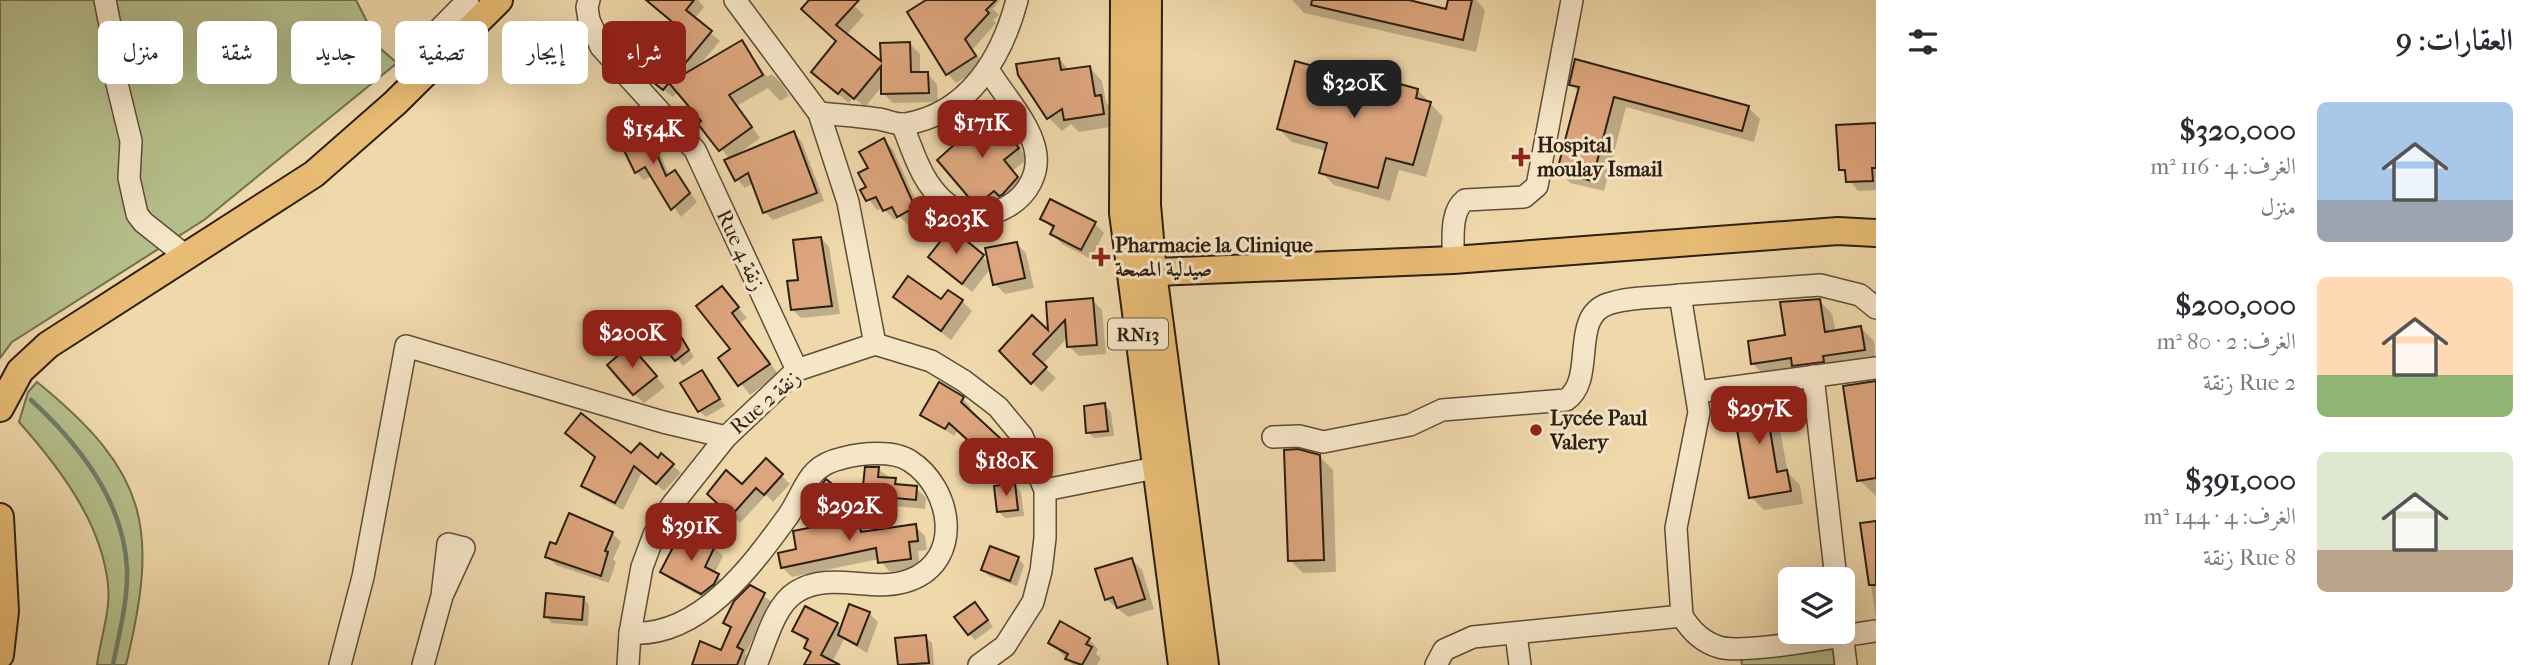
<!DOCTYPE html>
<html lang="ar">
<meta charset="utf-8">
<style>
body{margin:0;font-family:"IM FELL French Canon",Amiri,serif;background:#f2f2f3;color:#2b2b33;direction:rtl;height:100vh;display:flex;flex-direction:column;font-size:26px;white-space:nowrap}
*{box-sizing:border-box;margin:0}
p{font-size:23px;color:#7c7c81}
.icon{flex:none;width:38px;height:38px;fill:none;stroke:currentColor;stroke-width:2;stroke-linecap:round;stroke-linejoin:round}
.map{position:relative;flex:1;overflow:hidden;direction:ltr}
.details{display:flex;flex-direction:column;background:#fff;width:665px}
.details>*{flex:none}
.top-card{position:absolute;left:21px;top:21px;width:665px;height:63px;direction:rtl;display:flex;gap:14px}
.fabs{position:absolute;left:1778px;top:567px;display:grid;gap:14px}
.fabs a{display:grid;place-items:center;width:77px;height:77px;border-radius:10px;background:#fff;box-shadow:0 7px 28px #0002;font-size:35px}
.price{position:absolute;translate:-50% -60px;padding:0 16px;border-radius:14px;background:#8f2418;color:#fff;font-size:23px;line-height:46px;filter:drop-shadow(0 2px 4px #0008)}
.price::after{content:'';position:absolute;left:50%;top:42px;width:21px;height:16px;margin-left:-10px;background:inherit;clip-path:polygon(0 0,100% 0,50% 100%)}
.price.current{background:#222;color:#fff}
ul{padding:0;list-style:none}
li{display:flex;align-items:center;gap:21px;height:175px;padding:0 28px}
li span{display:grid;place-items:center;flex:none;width:196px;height:140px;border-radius:10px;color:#555}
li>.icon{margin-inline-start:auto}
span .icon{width:84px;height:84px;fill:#fffc;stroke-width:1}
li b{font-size:30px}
h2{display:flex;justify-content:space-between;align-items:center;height:84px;padding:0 28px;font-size:30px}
.chip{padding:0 24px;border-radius:10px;background:#fff;box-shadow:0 7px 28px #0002;font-size:24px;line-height:63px}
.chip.current{background:#8f2418;color:#fff}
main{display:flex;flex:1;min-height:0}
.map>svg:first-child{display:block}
</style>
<main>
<section class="details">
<h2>العقارات: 9<svg class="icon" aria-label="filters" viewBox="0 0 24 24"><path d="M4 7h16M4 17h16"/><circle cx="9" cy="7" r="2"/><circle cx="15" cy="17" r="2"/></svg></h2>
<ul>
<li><span style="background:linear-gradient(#a9c7e8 70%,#9aa5b1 0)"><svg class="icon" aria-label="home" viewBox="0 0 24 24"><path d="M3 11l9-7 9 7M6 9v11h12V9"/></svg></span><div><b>$320,000</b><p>الغرف: 4 · 116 m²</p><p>منزل</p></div></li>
<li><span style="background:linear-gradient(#ffd9b3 70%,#8fb573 0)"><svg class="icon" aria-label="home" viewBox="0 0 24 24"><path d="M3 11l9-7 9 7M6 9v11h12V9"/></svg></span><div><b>$200,000</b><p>الغرف: 2 · 80 m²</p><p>Rue 2 زنقة</p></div></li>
<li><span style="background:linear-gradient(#dfe7d0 70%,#b9a48a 0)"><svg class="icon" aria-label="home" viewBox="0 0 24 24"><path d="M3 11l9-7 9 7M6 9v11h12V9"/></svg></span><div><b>$391,000</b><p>الغرف: 4 · 144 m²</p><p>Rue 8 زنقة</p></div></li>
</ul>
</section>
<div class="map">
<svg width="1876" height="665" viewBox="0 0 1876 665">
<rect width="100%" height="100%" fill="#efd8aa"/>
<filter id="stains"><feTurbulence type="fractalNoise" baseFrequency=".00286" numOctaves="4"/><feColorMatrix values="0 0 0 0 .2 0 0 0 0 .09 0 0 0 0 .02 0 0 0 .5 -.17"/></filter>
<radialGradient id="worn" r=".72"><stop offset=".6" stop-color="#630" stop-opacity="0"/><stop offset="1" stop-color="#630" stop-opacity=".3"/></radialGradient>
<g fill="#b5bf8b" stroke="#716f4e" stroke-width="2">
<polygon points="0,0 356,0 381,49 397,63 204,220 12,342 0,358"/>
<path d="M37,382C149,473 159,528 126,665H97C100,640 111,610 108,585C102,523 59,467 19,422L28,392Z"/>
<polygon points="1833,647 1835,665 1742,665 1741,658"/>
</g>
<g fill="#0003">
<polygon points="648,0 698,0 704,7 694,19 720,41 697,68 742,42 767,77 772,74 782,84 789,96 780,101 768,88 737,106 760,138 734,157 794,134 802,142 824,201 773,220 765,212 753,183 745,188 737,179 730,160 678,91 673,97 655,83 678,27"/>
<polygon points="812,0 848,0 864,15 846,35 883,65 910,44 920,54 920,74 927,74 937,84 938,102 893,103 883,93 883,85 865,107 853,97 849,103 823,82 838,42"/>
<polygon points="929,0 1000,0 993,9 999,15 993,20 996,23 973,49 984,66 956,83 948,74"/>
<polygon points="1292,0 1401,0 1447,11 1450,0 1476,0 1485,10 1476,52 1304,13"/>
<polygon points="1059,59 1069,70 1089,67 1102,81 1106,102 1114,111 1116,126 1079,132 1071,124 1062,131 1049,118"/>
<polygon points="1343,76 1418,90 1443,117 1426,177 1399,170 1390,201 1334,185 1321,172 1326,151 1292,142 1279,129"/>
<polygon points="1571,84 1748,107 1760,119 1754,142 1626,107 1604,191 1570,183 1559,171 1579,92"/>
<polygon points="991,114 1028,159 1012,171 1027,188 983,210 973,199"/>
<polygon points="1876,125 1876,190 1858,191 1841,169"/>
<polygon points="646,132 655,141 669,175 675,172 697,202 681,217 652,176 644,180 636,172"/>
<polygon points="884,140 893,150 924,218 908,225 900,217 894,220 883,208 877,210 863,191 868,188 870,168"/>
<polygon points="1042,219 1094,223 1104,233 1091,259 1062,244 1052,234 1054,230"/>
<polygon points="951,231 990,263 1017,244 1026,253 1034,288 1005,294 995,284 991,268 972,292 940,266"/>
<polygon points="821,238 829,247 840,314 801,318 793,310 800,281"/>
<polygon points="722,288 747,318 740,323 778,374 750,395 721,358 733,349"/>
<polygon points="895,297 962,301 972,311 951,340"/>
<polygon points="1092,300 1102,310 1106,354 1079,356 1069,346 1068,337 1042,365 1056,378 1042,392 1001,351 1050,334 1048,303"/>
<polygon points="1819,300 1832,314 1836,332 1861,328 1874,341 1876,363 1766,377 1753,364 1787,337"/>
<polygon points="671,322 694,357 683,366 656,334"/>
<polygon points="640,358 665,387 644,403 634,394"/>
<polygon points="702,372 725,406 706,417 699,411"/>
<polygon points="1876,381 1876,496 1859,480"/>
<polygon points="1777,396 1790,409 1793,423 1779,425 1788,473 1800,485 1803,504 1764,510 1751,497 1734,402"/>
<polygon points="963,399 971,407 969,411 1008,448 995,463 958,429 954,436 922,414"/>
<polygon points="1105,405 1111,412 1114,436 1094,438 1087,432"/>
<polygon points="632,456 658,460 662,456 681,473 664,491 642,472 623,510 591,493 583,486 597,458"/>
<polygon points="1319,456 1333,470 1336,572 1303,573 1290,560"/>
<polygon points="766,461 790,484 773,502 766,495 740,523 709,494 742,487"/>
<polygon points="878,469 901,486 916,488 926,498 925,509 874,504 864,494"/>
<polygon points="1015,485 1021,492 1024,516 1005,518 998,511"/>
<polygon points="820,490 846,497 852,503 845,513"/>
<polygon points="858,520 868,532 915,526 925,536 927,550 918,551 920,568 890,572 879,559 792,577 782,567"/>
<polygon points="1876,523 1876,619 1862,525"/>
<polygon points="612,533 621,542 613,559 616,562 609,583 556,565 547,557 557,546"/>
<polygon points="714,548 723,556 714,574 727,584 711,602 671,580 662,572"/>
<polygon points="1018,559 1024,565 1017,586 989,576 983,570"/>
<polygon points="1132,560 1142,570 1154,609 1128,617 1106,599"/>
<polygon points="750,587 772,602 745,654 750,659 748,665 692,665 722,652 732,629 725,623"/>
<polygon points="583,598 589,605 588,626 552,623 546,616"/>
<polygon points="981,610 993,627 975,640 969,634"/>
<polygon points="869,613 878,622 867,653 844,639 831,665 806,665 812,654 806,647 808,643 794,631 837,624 842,629"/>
<polygon points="925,637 932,643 934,665 900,665 897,640"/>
<polygon points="1089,639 1098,649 1096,654 1101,658 1097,665 1073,665 1050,642"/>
</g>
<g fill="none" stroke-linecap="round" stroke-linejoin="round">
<path stroke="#6f7d6a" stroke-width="4.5" d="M31,400C79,444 124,502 127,569C128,602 119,633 113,665"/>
</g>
<g fill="#dda57d" stroke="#2d1f12" stroke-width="2">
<polygon points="646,0 694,0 686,10 712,31 663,90 643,74 676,33 673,31 677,26"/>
<polygon points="809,0 859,0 836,25 881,61 880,43 910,42 911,72 928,72 929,93 881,94 881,66 854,99 842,89 838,94 811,72 836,41 801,9"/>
<polygon points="926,0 996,0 986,10 989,13 965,39 976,56 946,75 907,12"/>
<polygon points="1312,0 1409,0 1446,9 1448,0 1472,0 1463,40 1311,5"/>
<polygon points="742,40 763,75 729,95 752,127 719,151 698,124 701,121 669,83"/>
<polygon points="1059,58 1061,70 1090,66 1095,96 1101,95 1104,114 1064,120 1062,109 1047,119 1018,75 1016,64"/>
<polygon points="1575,59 1749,106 1742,131 1614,97 1592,181 1557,171 1579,87 1569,85"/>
<polygon points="1295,61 1342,74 1343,68 1418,89 1416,98 1431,102 1413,165 1386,158 1378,188 1319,173 1327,143 1277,129"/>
<polygon points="991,112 1019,148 1004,160 1018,177 1002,195 999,196 994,191 982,201 971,200 937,160"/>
<polygon points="1876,123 1876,168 1872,168 1873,181 1846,182 1845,170 1839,170 1836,125"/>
<polygon points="639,127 647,131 666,176 675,170 690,193 671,210 645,167 635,173 618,138"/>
<polygon points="794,131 817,193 763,213 748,173 735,181 724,160"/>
<polygon points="884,138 915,207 897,217 892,207 883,211 876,197 866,201 860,190 866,187 858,173 868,168 859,152"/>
<polygon points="1050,199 1096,222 1081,250 1050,234 1054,226 1040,219"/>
<polygon points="951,228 984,255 962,284 928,257"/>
<polygon points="821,237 832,306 791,310 787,281 798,280 793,240"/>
<polygon points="1017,242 1025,278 993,285 985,248"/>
<polygon points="908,276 941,299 948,290 963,300 941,331 893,297"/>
<polygon points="722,286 739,307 732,313 770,364 738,386 718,358 730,349 696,306"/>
<polygon points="1093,298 1097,345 1067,347 1065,320 1033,354 1047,367 1031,384 999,351 1032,315 1048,330 1046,302"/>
<polygon points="1820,299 1825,332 1861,326 1865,350 1823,356 1824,362 1792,366 1791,358 1751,364 1748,341 1785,335 1780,302"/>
<polygon points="671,320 689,350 675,361 653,334"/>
<polygon points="630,345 657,376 633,395 607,365"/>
<polygon points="702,370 720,399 698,412 680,383"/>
<polygon points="1876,381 1876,478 1857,481 1843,386"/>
<polygon points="939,382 964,397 961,402 1001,439 985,456 949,423 945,429 920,415"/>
<polygon points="1778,394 1780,410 1767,412 1777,472 1787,470 1791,491 1749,498 1732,401"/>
<polygon points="1105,403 1108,431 1086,433 1084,406"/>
<polygon points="581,413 631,453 640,443 658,458 661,453 674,464 656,484 634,466 615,503 581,486 595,457 565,433"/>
<polygon points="1298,449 1320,455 1324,560 1288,561 1284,450"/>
<polygon points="766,458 783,474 764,495 756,488 731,516 707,494 726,470 742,484"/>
<polygon points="865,467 879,467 878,477 896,478 895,484 917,486 916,500 862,495"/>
<polygon points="826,479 847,496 837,509 816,492"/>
<polygon points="1015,483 1018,510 997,512 994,486"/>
<polygon points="569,513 613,532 605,551 608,552 601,576 545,557 550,542 556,544"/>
<polygon points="858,518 861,532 916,524 918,541 909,542 911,559 878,563 876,548 781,568 778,553 796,549 793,531"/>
<polygon points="1876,521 1876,585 1869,585 1860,523"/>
<polygon points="682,530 715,546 705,567 719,574 714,584 701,594 660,572"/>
<polygon points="990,546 1019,557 1010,581 981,570"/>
<polygon points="1132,558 1145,599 1117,608 1113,597 1105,600 1095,569"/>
<polygon points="750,585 765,593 737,647 743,650 737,665 692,665 700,641 721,650 731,627 723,623 734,601"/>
<polygon points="546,593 584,597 582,620 544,617"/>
<polygon points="975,602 988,620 968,635 954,617"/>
<polygon points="849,604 870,612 857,645 838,635"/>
<polygon points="805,606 838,623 821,655 840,665 804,665 811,652 804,648 808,639 792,631"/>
<polygon points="1060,621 1090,638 1086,644 1092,647 1082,665 1065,659 1068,654 1048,643"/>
<polygon points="926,635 929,663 898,665 895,638"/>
</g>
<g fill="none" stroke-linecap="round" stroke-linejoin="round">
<defs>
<g id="minor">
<polyline points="105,0 111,30 112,63 131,141 129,178 137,214 143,222 187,257"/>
<polyline points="589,0 587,7 589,20 601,47 695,150 797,370"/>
<polyline points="735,0 819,113 848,202 875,344"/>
<polyline points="411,88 413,56 468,0"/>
<path d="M819,113C839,115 859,116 878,119C887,120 896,125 905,124C969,114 1002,57 1017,0"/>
<path d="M902,124C914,153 921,182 946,203C983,235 1046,197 1035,149C1029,122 1003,94 989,71"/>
<path d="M1453,260C1454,241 1449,213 1465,200L1524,197L1537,186L1572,0"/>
<polyline points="1680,295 1820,285 1860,295 1876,308"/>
<polyline points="1813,376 1836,579"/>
<polyline points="1697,392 1876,368"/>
<path d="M1273,437L1299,436L1323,442L1410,425L1442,410L1566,400C1597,379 1569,317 1608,304C1630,296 1658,298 1680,295L1699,412L1676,528L1682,616C1691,631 1702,642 1719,647C1744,655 1844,635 1876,631"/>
<polyline points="1045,490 1155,468"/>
<polyline points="1842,632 1846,665"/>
<path d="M630,633C699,638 751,567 788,516C807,488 806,466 843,458C861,453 894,450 910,461C951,487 965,559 910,580C874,594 831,570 796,592C774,606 766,642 756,665"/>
<polyline points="1516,634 1520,665"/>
<polyline points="340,665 363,577 406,346 663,422 726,437"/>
<polyline points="423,665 442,596 464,548 448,544 442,596"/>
<polyline points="628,665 630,633 642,567 654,535 672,505 726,437 797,370 875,344 931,361 964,381 998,407 1022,436 1045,490 1045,538 1041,571 1033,602 1005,646 979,665"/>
<polyline points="1436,665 1444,650 1473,637 1682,616"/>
</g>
<g id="major">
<polyline points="1124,0 1123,213 1182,665"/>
<polyline points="1148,0 1147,205 1153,273 1205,665"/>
<polyline points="1131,273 1453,260 1838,231 1876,233"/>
<polyline points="0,408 20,371 48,345 314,174 395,103 499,0"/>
<polyline points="0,517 5,611 0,655"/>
</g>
</defs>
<use href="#minor" stroke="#5e4d38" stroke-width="24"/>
<use href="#major" stroke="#2d1f12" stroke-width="30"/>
<use href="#minor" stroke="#f5e6c8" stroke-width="21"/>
<use href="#major" stroke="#e8bc75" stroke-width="26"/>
</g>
<g fill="#8f2418" stroke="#f5e6c8" stroke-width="2.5">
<path d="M1517.5 146.5h7v7h7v7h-7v7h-7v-7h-7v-7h7z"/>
<path d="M1097.5 246.5h7v7h7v7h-7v7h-7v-7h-7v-7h7z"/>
<circle cx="1536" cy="430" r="7"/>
</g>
<g text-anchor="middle" stroke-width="6" stroke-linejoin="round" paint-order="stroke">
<rect fill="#f5e6c8" stroke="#695b49" stroke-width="2" x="1108" y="318.5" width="60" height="31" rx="5"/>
<g font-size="19" font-weight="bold" fill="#2d1f12">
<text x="1138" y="341">RN13</text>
</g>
<g font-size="21" font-weight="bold" fill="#2d1f12" stroke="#f5e6c8" text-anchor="start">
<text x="1537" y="152">Hospital<tspan x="1537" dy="24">moulay Ismail</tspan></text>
<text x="1115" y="252">Pharmacie la Clinique<tspan x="1115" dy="24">صيدلية المصحة</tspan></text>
<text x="1550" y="425">Lycée Paul<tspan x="1550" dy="24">Valery</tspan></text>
</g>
<g font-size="21" fill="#2d1f12" stroke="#f5e6c8">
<text transform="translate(741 250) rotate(65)" y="7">Rue 4 زنقة</text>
<text transform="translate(765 402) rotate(-41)" y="7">Rue 2 زنقة</text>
</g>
</g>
<rect width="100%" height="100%" filter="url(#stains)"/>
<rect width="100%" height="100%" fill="url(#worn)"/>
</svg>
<div class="fabs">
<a><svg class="icon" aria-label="layers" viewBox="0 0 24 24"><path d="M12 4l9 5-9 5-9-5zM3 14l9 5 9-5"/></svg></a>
</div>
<b class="price current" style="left:1354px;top:120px">$320K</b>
<b class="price" style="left:982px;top:160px">$171K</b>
<b class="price" style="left:653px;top:166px">$154K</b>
<b class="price" style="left:956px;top:256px">$203K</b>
<b class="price" style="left:632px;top:370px">$200K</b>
<b class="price" style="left:1759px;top:446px">$297K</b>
<b class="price" style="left:1006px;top:498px">$180K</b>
<b class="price" style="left:849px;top:543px">$292K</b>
<b class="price" style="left:691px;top:563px">$391K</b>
<div class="top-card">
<a class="chip current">شراء</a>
<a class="chip">إيجار</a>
<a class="chip">تصفية</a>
<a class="chip">جديد</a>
<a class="chip">شقة</a>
<a class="chip">منزل</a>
</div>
</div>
</main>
